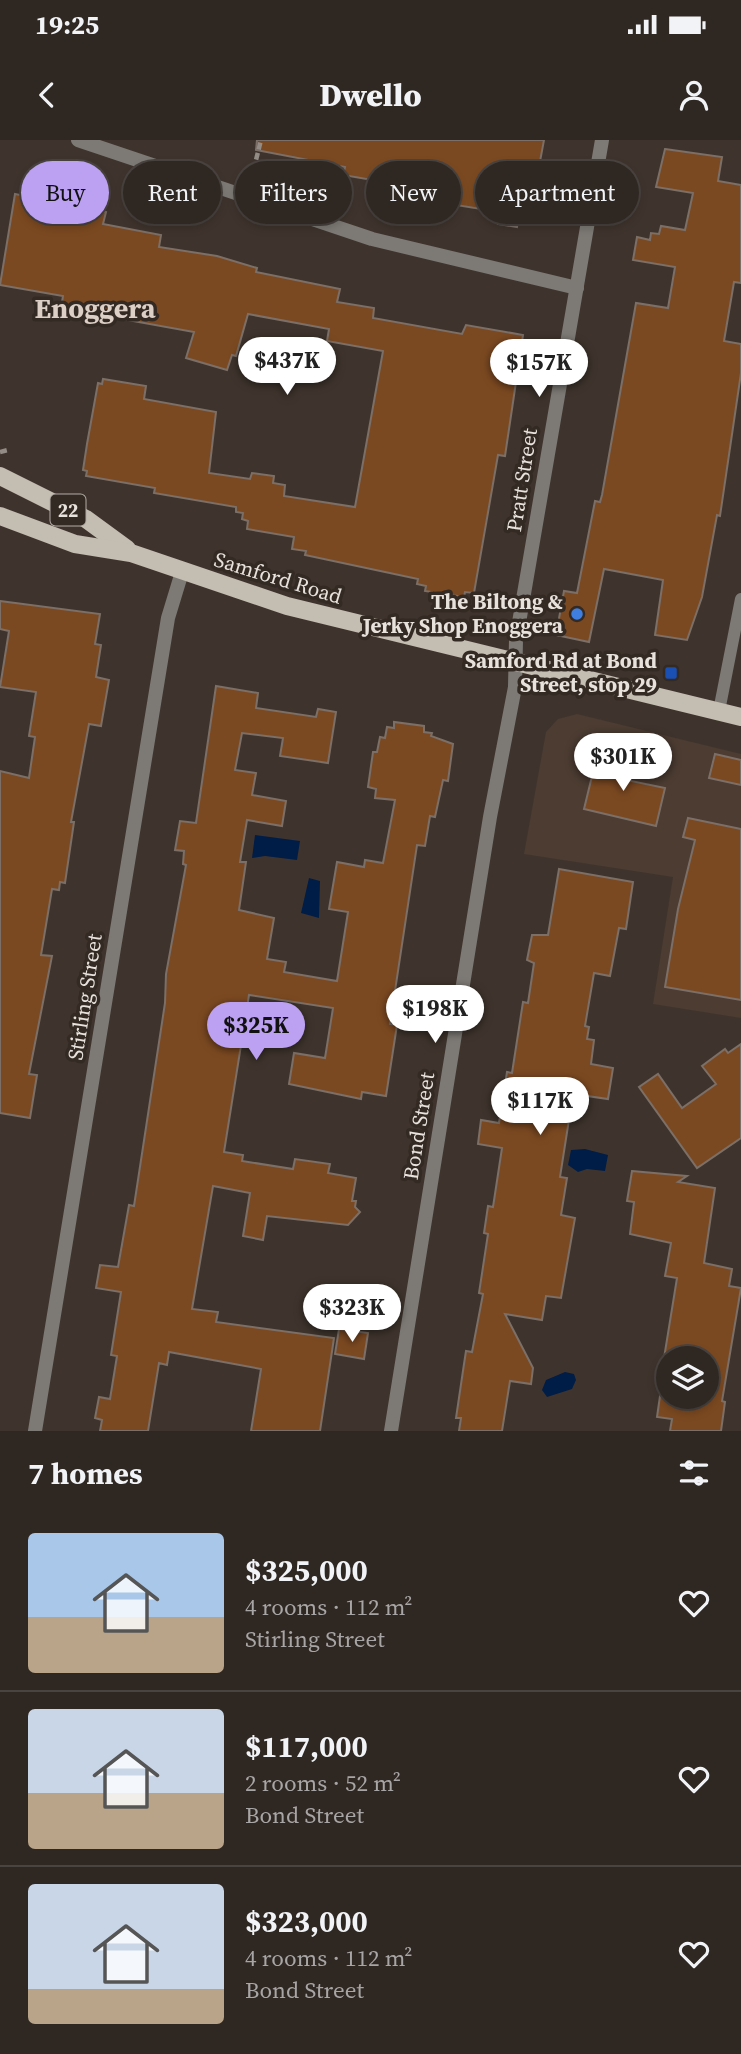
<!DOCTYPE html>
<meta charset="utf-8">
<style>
body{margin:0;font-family:"Source Serif 4",serif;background:#3b332f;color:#f1f3f6;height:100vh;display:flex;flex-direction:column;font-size:26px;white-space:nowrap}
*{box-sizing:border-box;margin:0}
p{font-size:23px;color:#a7a5a5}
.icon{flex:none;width:38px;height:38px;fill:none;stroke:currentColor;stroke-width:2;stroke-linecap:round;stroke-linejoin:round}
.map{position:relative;height:1291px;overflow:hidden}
.panel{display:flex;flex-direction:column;background:#2f2722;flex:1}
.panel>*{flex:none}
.hud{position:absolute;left:21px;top:21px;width:700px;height:63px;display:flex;gap:14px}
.fabs{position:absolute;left:656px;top:1206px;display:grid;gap:14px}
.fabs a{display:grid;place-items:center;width:63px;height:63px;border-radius:50%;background:#2f2722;box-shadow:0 4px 10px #0003,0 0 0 2px #4a4440;font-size:35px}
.price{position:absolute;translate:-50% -60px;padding:0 16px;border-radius:24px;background:#fff;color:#222;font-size:23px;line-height:46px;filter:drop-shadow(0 2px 4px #0008)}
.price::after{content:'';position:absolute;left:50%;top:42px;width:21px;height:16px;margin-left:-10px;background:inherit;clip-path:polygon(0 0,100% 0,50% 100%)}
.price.current{background:#bca0f2;color:#111}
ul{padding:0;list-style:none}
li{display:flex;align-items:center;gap:21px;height:175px;padding:0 28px}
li+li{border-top:2px solid #4a4440}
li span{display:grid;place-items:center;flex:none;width:196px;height:140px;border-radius:7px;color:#555}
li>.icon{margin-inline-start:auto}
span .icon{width:84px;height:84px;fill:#fffc;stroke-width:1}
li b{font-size:30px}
h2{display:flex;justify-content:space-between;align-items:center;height:84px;padding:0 28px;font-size:30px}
.chip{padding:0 24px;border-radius:32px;background:#2f2722;box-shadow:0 4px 10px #0003,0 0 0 2px #4a4440;font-size:24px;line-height:63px}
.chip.current{background:#bca0f2;color:#111}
.status{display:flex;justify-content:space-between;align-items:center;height:49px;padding:0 35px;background:#2f2722;direction:ltr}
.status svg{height:19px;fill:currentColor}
header{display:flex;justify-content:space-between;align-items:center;height:91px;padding:0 28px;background:#2f2722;font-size:32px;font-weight:800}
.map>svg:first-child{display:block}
</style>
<div class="status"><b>19:25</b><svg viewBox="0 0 49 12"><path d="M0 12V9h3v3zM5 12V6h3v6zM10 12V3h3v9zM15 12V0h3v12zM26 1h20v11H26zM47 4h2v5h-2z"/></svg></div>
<header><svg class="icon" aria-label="back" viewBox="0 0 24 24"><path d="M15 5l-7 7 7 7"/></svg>Dwello<svg class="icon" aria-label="person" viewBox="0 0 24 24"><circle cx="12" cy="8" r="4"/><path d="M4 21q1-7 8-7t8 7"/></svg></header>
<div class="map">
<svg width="741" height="1291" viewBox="0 0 741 1291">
<rect width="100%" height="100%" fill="#3f342d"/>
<polygon fill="#4c3c32" points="577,574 741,614 741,878 653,864 673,737 524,714 546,592 558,579"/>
<g fill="#001d47">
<polygon points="255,695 300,701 297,720 265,716 252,718"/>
<polygon points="309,738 320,741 319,778 301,773"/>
<polygon points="585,1009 608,1015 605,1031 587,1029 578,1032 568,1025 571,1010"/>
<polygon points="565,1232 574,1234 576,1240 572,1249 547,1257 542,1250 546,1240"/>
</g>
<g fill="#7b4921" stroke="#7b6f67" stroke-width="2">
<polygon points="257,0 544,0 530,75 519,73 517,87 498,84 500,72 400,56 402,45 343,35 345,27 256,10"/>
<polygon points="665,9 722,17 718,41 741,45 741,143 734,142 724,201 741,204 741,233 720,376 717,375 702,457 687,500 655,495 663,440 604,429 589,502 556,495 564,451 577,453 595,361 600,362 602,355 636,163 668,168 675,127 633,120 637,97 650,100 651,93 659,94 661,86 685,90 693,53 656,47"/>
<polygon points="15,54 106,72 103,84 161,95 159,107 217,116 257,128 256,132 340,149 337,162 374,168 373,178 462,194 466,185 523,195 505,316 498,315 474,453 465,452 464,457 425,451 426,446 417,444 418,439 305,415 306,411 292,409 294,397 247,389 248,381 242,379 243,373 236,372 236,367 154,353 155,348 86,336 87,331 83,330 87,304 98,243 102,244 103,239 146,246 144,259 216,272 209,333 250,339 252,333 274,336 273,343 285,345 284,356 355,367 383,211 327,201 329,189 248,174 236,216 232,215 227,230 186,218 194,192 61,168 63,156 0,145"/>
<polygon points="0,461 100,474 95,504 101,505 96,537 109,540 101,586 89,584 71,682 74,682 65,743 60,742 59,750 52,749 41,815 52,816 29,934 37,935 30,978 0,973 0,631 29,638 35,597 29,596 36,552 0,547 9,491 0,489"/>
<polygon points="216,546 258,553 256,568 316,577 318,569 336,572 328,623 280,616 283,598 242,593 235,630 256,633 252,655 286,661 282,686 247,680 240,722 246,722 239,770 274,778 267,819 286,822 284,832 337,841 348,772 329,769 337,722 364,727 365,720 383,723 395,660 375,658 376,649 368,647 373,612 377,612 380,597 385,598 387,587 394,588 394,582 424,586 424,592 432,593 431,596 453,604 448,641 443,640 435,677 430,676 425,706 417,705 390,884 397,885 386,956 362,952 361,959 289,944 294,913 325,918 333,868 249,855 224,1012 243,1015 242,1021 293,1029 295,1019 330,1024 328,1033 356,1038 352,1061 356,1061 355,1067 360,1072 348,1085 267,1076 263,1100 243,1096 250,1053 213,1046 192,1169 218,1172 216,1182 334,1198 320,1291 251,1291 261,1229 169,1212 167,1225 159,1223 148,1291 100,1291 102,1280 95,1278 99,1257 110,1259 117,1216 111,1215 121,1152 96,1148 100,1125 118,1127 129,1065 134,1066 165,863 166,834 186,725 183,724 184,711 175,710 180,681 196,683"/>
<polygon points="606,612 629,618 631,641 665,648 656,686 584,669 593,632"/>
<polygon points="715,614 741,620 741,645 709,638"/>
<polygon points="688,678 741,689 741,860 665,847 678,769 695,700 683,697"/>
<polygon points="559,729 633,742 626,789 619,788 610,836 594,833 585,886 589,887 587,899 594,900 591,924 613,928 608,959 573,954 560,1037 567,1038 561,1075 575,1078 561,1158 546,1156 542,1180 505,1174 533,1228 531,1244 510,1241 502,1291 459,1291 461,1278 456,1278 464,1224 466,1211 472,1212 483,1154 479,1153 488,1094 484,1093 488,1066 493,1067 502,1008 478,1004 481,980 499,983 507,932 512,933 523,862 528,863 534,823 527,820 532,795 548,795"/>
<polygon points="741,904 741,998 697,1028 639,947 658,934 682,968 716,944 702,926 725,909 728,913"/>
<polygon points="632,1031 687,1036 678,1042 715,1048 704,1123 732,1129 729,1146 741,1148 722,1261 725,1262 721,1291 670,1291 672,1279 657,1277 660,1256 707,1256 707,1218 664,1218 677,1138 665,1136 671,1103 630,1094 634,1062 627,1061"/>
<polygon points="339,1189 368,1193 364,1219 335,1214"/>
</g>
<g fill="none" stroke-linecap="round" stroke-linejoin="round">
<g stroke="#938b85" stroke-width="4.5" stroke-dasharray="7 3.5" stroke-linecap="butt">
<polyline points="251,40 261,0"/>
<polyline points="0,312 8,310"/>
</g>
<polyline stroke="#7d7a75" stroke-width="12" points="719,571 741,459"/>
<g stroke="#7d7a75" stroke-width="14">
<polyline points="78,0 372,99 577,148"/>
<polyline points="35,1291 168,478 182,432"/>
<polyline points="391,1291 490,677 515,547 516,500 602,0"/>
</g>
<g stroke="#c3bdb2" stroke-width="18">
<polyline points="0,336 86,379 127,409"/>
<polyline points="0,376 75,404 131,413 287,466 741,577"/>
</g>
</g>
<circle fill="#3f7fe0" stroke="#342a24" stroke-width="2.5" cx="577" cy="474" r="7"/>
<rect fill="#1a4fb4" stroke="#342a24" stroke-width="2.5" x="664" y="526" width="14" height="14" rx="3.5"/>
<g text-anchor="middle" stroke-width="7" stroke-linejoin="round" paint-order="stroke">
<rect fill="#342a24" stroke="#b2aba6" stroke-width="2" x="50.5" y="354.5" width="35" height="31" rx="5"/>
<g font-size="19" font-weight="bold" fill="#e8e2dd">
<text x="68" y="377">22</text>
</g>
<g font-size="21" fill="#e8e2dd" stroke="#342a24">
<text transform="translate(522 340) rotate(-81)" y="7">Pratt Street</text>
<text transform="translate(278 438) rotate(17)" y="7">Samford Road</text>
<text transform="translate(85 857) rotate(-81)" y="7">Stirling Street</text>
<text transform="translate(419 986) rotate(-81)" y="7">Bond Street</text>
</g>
<g font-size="21" font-weight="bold" fill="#e8e2dd" stroke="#342a24" text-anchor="end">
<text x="563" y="469">The Biltong &amp;<tspan x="563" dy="24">Jerky Shop Enoggera</tspan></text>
<text x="657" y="528">Samford Rd at Bond<tspan x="657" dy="24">Street, stop 29</tspan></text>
</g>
<g font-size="28" font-weight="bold" fill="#dccfc6" stroke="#342a24">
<text x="95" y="178">Enoggera</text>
</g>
</g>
</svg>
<div class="fabs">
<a><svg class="icon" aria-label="layers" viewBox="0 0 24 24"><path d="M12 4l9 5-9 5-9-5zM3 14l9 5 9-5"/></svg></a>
</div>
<b class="price" style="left:287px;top:257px">$437K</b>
<b class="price" style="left:539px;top:259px">$157K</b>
<b class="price" style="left:623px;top:653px">$301K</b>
<b class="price" style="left:435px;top:905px">$198K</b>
<b class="price current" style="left:256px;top:922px">$325K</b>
<b class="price" style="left:540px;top:997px">$117K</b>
<b class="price" style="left:352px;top:1204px">$323K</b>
<div class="hud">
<a class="chip current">Buy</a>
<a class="chip">Rent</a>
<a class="chip">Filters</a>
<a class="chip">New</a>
<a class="chip">Apartment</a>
</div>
</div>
<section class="panel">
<h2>7 homes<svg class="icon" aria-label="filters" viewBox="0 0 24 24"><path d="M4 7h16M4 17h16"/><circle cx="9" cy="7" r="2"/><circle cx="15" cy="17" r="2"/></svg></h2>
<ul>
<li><span style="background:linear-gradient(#a9c7e8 60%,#b9a48a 0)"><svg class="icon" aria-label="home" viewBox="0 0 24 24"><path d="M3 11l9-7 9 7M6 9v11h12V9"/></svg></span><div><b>$325,000</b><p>4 rooms · 112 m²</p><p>Stirling Street</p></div><svg class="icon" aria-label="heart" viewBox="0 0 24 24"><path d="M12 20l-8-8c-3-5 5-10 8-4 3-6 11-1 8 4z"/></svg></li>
<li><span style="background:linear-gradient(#c9d6e8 60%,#b9a48a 0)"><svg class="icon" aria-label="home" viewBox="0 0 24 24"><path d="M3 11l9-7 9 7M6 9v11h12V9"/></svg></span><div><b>$117,000</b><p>2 rooms · 52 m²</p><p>Bond Street</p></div><svg class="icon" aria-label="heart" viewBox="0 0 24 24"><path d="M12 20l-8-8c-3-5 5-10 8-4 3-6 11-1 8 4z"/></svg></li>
<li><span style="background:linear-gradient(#c9d6e8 75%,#b9a48a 0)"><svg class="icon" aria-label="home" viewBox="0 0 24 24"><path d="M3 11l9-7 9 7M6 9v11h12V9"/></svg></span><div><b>$323,000</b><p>4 rooms · 112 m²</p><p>Bond Street</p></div><svg class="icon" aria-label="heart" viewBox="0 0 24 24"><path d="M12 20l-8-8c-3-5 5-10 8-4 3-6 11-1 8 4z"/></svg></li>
</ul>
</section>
